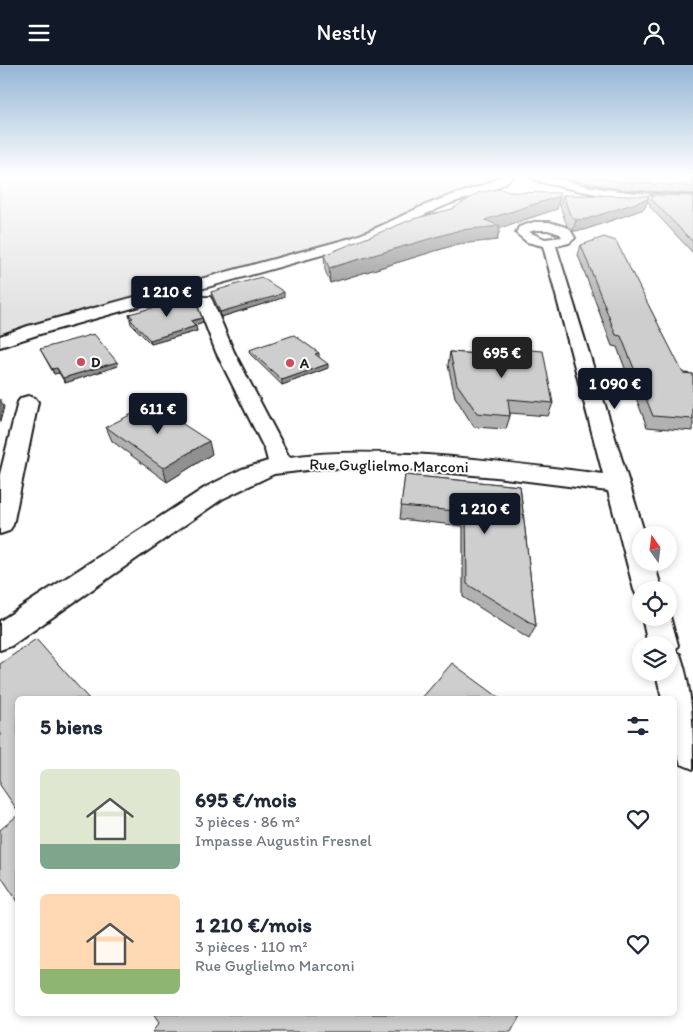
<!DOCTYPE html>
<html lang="fr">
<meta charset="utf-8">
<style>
body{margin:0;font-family:Itim,sans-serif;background:#f2f2f3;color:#1f2937;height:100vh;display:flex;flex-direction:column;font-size:19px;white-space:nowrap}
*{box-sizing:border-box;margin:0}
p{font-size:16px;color:#747a83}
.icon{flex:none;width:28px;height:28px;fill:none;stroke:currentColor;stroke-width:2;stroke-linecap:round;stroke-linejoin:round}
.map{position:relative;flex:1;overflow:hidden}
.sheet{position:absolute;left:15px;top:631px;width:662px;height:320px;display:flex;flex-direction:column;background:#fff;border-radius:8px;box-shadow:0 2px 8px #0003}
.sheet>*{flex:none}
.needle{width:32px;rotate:346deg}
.controls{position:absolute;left:632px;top:461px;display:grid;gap:10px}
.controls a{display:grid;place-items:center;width:45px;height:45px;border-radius:50%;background:#fff;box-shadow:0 2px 8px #0003;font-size:25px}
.price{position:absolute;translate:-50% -42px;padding:0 11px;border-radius:5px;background:#111827;color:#fff;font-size:16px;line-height:32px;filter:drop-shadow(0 1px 2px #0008)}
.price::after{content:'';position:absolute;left:50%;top:30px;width:15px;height:11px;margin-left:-8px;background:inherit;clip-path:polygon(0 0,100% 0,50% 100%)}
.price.current{background:#222;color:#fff}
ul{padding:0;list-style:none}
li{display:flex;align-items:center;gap:15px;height:125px;padding:0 25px}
li span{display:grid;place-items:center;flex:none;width:140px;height:100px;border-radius:8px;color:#555}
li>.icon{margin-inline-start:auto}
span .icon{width:60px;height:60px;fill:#fffc;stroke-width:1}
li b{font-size:21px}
h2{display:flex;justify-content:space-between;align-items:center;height:60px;padding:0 25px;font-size:21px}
header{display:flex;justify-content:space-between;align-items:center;height:65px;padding:0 25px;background:#111827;color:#fff;font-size:22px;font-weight:600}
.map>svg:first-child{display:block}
</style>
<header><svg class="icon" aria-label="menu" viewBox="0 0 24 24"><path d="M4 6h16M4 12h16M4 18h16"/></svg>Nestly<svg class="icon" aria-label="person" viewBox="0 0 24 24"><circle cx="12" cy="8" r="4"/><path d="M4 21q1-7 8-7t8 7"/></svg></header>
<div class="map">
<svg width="693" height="967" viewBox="0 0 693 967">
<rect width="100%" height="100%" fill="#fff"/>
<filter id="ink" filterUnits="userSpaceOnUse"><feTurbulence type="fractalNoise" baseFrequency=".02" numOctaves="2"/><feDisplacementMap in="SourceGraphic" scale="10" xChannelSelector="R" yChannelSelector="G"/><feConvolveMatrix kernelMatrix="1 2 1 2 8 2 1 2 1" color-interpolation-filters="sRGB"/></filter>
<g filter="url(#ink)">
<polygon fill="#e2e2e2" stroke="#7f7f7f" points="0,111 486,111 486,116 490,118 439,134 368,166 324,180 0,273"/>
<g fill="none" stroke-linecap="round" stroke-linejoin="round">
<defs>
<g id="minor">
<path d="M501,111H513C497,129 471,130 449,139C419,151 391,167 361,179L40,269L0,282V271L28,261L351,173C383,162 412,144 444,133C463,126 483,123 501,111Z"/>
<path d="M529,111C551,111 571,118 593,122C626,128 659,130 693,130V136C647,137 603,132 558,121C549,119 536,117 529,111Z"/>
<path d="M534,157H549L569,163L575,173L569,178L556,181L645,470H641V498H654L662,525H641V534L638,533L634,525L608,426L496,412L405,404L324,403L274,409L222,434L11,581L0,585V556L206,422L242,404L268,396L265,385L216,287L196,235L198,232H210L212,235L234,287L289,392C387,379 505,398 603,409L543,181L527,177L516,168L519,162ZM535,165H548L560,169L562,172L545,174L529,167Z"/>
<polygon points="28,331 35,333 38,337 13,460 9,466 0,469 0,409 18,337 21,333"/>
<path d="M669,548L678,580L675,587L680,589C693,626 693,665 693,704L681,699L675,685V634H662L656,608H669V580H648L642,552H669Z"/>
</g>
</defs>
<use href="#minor" stroke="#1c1c1c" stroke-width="4"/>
<use href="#minor" fill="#fff" fill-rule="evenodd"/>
</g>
<g fill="#b1b1b1" stroke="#1c1c1c">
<polygon points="567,111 684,111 693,122 693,129 618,124 566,114"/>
<polygon points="509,127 560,131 557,144 500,163 497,175 458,179 330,218 325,205 324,190 452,144"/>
<polygon points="563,130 648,133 649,130 693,131 693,188 650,142 650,138 647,137 644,144 584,165 573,166 567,161 560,141"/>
<polygon points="581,180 683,308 693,309 693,366 647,362 617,282 612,281 578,190"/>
<polygon points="211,227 284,232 276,235 221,252 212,232"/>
<polygon points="129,249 203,257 195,260 197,266 151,279 131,259"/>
<polygon points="493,282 553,338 548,351 510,348 510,351 506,364 474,362 455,332 448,300 450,287 492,290"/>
<polygon points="40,284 118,301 65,318 59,308 54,309"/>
<polygon points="249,285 319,288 319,292 328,303 282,320 250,289"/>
<polygon points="106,362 212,389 167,417 112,376"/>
<polygon points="405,410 520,421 536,561 529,574 463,532 463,461 400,454"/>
</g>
<g fill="#909090" stroke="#1c1c1c">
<polygon points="560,131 557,144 500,163 497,175 458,179 330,218 329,203"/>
<polygon points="648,134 644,144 584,165 573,166 576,155"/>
<polygon points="284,227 284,232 276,235 221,252 220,247"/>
<polygon points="202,253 203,257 192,261 191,256"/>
<polygon points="196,261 197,266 151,279 150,275"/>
<polygon points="117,297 118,301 65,318 63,313"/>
<polygon points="328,299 328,303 282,320 282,315"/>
<polygon points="57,303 59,308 54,309 52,304"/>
<polygon points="0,334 4,342 0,357"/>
<polygon points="209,376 212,389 167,417 163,403"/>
</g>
<g fill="#cecece" stroke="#1c1c1c">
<polygon points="587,111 684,111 693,114 693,122 620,117"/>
<polygon points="501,124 509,127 560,128 560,131 485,155 500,161 460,165 329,203 324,190 413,154 452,144 480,127"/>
<polygon points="563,130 648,131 648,134 587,154 576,155 570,150"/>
<polygon points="649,130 693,131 693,177 652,135 653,131"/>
<polygon points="604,172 616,176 683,308 693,309 693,354 653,351 621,271 616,270 581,180"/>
<polygon points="261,212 284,227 276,231 220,247 211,227"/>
<polygon points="194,232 202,253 191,256 196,261 150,275 130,254 133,253 129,249"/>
<polygon points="94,269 117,297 63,313 57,303 52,304 40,284"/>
<polygon points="294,270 319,288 315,289 328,299 282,315 249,285"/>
<polygon points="493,282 543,286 553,338 508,334 510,351 477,348 457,319 450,287 494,290"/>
<polygon points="152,339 209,376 163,403 106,362"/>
<polygon points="405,410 520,421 536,561 467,519 466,447 401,441"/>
<polygon points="36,574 89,634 18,634 18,746 0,720 0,599"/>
<polygon points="452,598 501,634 421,634"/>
<polygon points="18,750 18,837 0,810 0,765"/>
<polygon points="153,949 521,949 511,967 152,967 159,958"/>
</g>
</g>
<linearGradient id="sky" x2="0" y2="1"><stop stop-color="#95b6d5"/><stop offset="0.45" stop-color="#fff"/><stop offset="1" stop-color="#fff" stop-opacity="0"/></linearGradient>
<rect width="693" height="247" fill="url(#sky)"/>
<g fill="#d1495b" stroke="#fff" stroke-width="2">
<circle cx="81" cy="297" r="5"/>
<circle cx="290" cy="298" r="5"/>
</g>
<g text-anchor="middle" stroke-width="4" stroke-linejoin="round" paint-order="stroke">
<g font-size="14" font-weight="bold" fill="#1c1c1c" stroke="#fff" text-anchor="start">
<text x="91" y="302">D</text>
<text x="300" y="303">A</text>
</g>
<g font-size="16" fill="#1c1c1c" stroke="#fff">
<text transform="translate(389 400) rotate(1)" y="6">Rue Guglielmo Marconi</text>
</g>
</g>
</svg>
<div class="controls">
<a><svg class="needle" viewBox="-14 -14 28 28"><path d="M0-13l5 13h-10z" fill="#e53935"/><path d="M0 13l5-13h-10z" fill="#747a83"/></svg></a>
<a><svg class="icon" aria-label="locate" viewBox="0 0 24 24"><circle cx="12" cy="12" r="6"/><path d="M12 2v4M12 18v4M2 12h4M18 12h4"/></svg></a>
<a><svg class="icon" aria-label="layers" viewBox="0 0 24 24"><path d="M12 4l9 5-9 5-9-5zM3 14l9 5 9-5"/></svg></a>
</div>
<b class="price" style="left:167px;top:253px">1 210 €</b>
<b class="price current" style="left:502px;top:314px">695 €</b>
<b class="price" style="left:615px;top:345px">1 090 €</b>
<b class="price" style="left:158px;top:370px">611 €</b>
<b class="price" style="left:485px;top:470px">1 210 €</b>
<section class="sheet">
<h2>5 biens<svg class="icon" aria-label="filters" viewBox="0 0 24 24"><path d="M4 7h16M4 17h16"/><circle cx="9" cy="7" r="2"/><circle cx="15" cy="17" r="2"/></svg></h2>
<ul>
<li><span style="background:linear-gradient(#dfe7d0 75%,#7fa58c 0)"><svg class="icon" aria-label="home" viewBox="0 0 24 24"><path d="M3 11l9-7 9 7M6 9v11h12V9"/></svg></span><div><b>695 €/mois</b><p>3 pièces · 86 m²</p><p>Impasse Augustin Fresnel</p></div><svg class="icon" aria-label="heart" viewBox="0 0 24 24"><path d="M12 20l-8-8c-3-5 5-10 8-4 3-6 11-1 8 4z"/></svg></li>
<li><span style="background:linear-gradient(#ffd9b3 75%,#8fb573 0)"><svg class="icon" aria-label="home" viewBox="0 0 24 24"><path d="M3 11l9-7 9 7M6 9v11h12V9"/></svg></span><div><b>1 210 €/mois</b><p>3 pièces · 110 m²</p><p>Rue Guglielmo Marconi</p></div><svg class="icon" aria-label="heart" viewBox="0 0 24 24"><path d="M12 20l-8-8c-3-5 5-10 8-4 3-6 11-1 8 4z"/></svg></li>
</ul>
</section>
</div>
